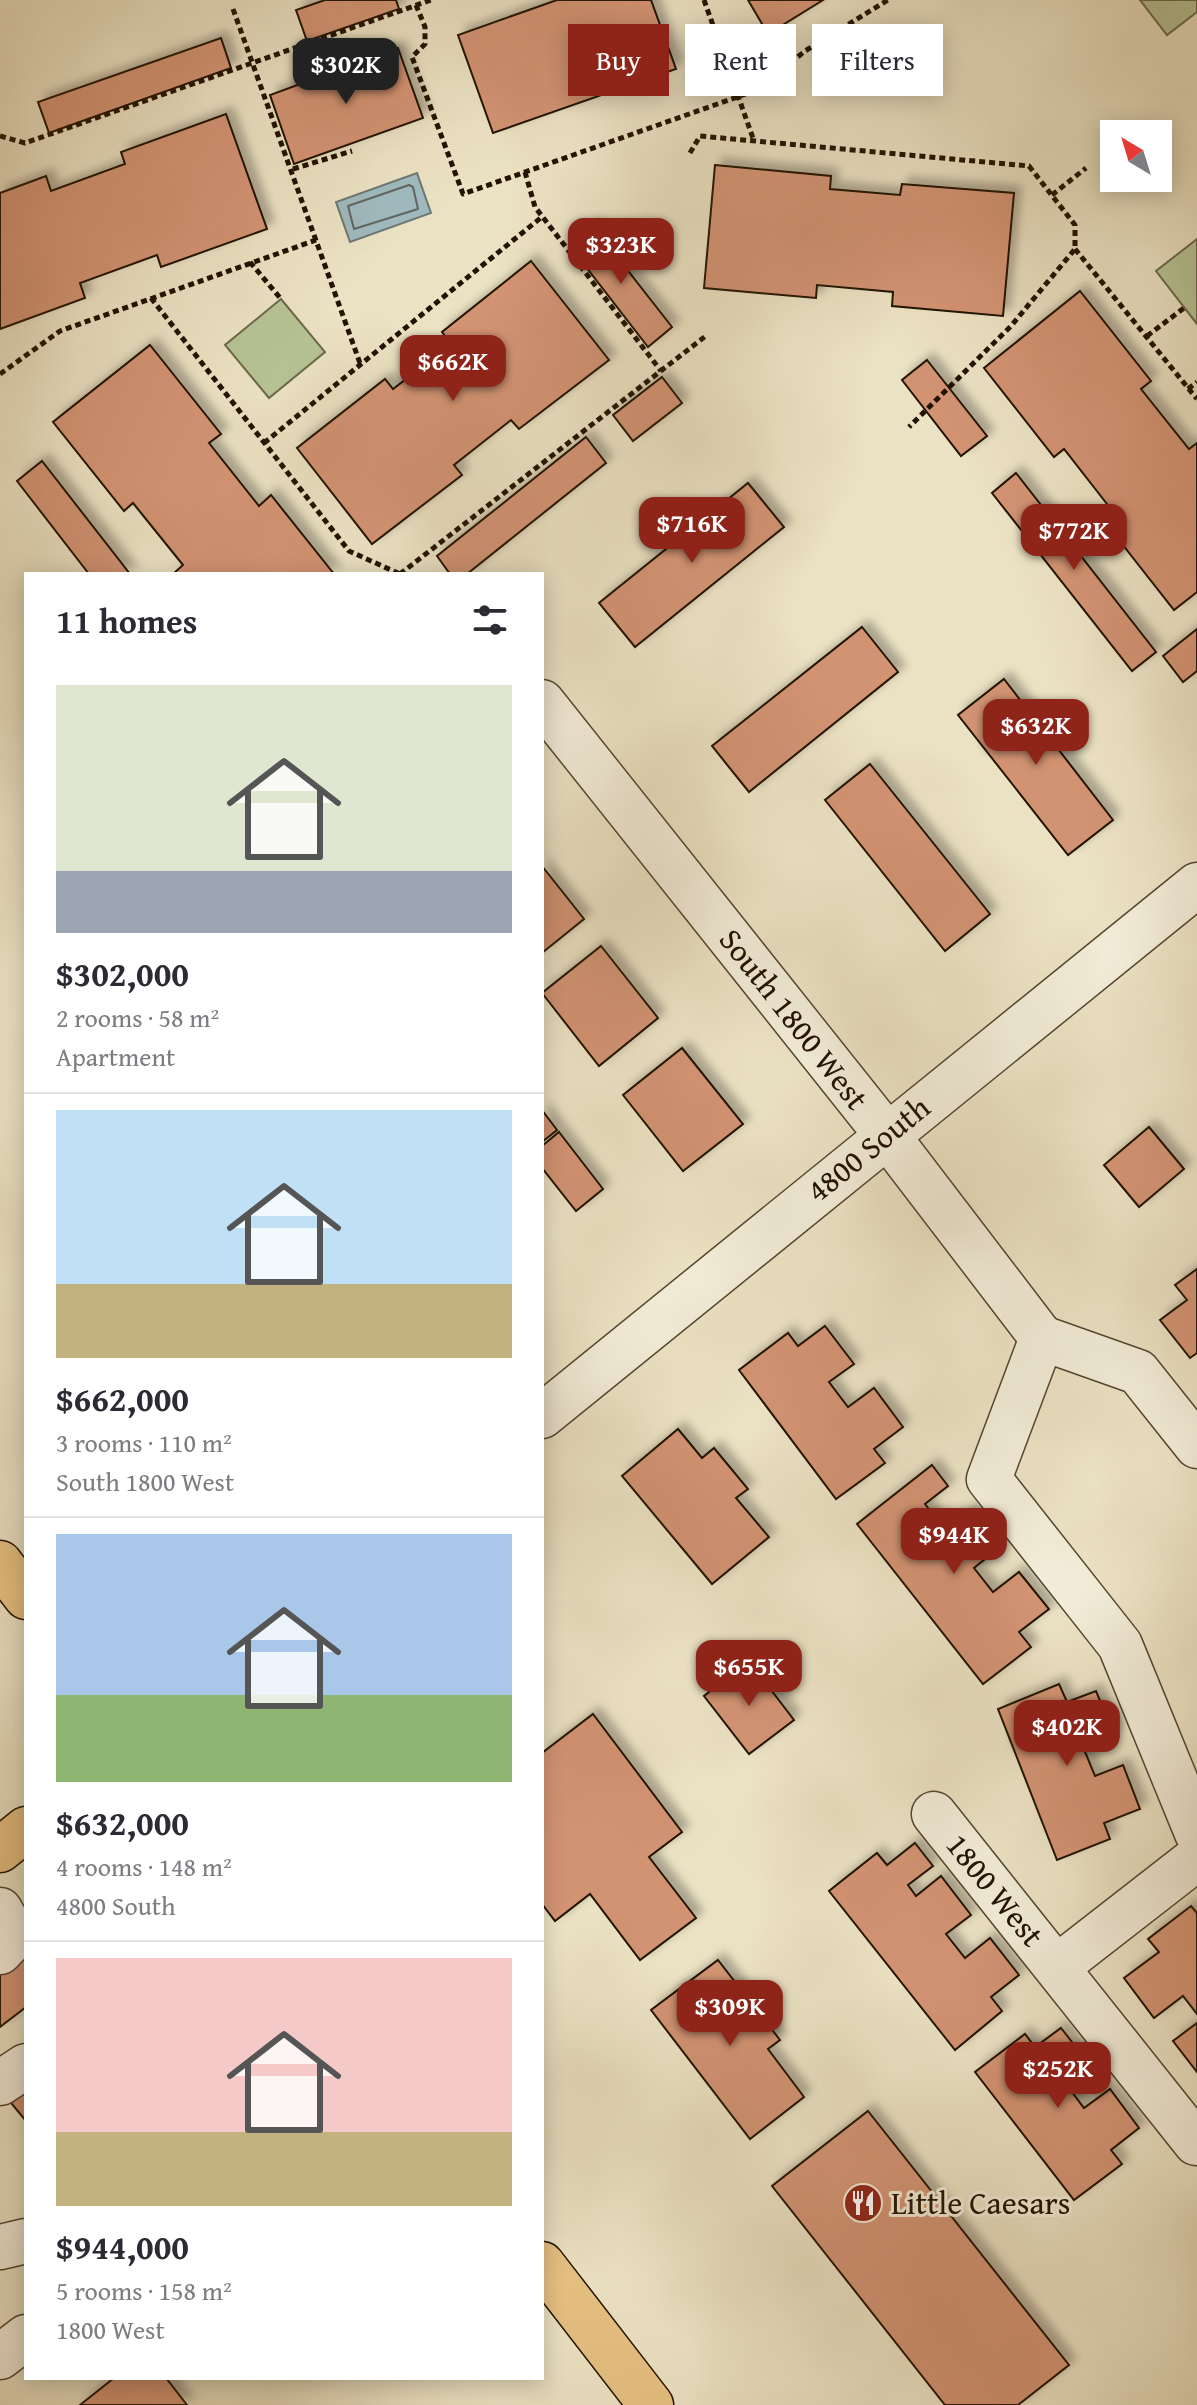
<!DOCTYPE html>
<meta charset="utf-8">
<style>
body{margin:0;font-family:"Gentium Book Plus",serif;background:#f2f2f3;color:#2b2b33;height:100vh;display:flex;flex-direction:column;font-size:30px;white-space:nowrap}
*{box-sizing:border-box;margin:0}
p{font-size:26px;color:#7c7c81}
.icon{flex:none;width:44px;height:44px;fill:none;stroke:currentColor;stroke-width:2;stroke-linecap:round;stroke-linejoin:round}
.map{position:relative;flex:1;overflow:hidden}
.sheet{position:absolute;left:24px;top:572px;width:520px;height:1808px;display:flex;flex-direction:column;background:#fff;border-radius:0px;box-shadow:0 4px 20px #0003}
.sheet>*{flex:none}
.guide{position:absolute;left:568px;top:24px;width:508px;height:72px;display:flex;gap:16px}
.needle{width:52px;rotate:322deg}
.tools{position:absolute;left:1100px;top:120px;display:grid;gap:16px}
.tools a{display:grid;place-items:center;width:72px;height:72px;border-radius:0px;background:#fff;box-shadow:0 4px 20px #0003;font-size:40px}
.price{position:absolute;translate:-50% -68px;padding:0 18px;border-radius:16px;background:#8f2418;color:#fff;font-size:26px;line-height:52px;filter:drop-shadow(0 2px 4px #0008)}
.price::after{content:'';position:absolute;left:50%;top:48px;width:24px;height:18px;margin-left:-12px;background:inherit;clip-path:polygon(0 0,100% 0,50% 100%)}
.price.selected{background:#222;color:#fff}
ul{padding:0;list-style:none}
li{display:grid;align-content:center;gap:16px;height:424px;padding:0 32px}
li+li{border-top:2px solid #e1e1e2}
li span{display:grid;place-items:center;height:248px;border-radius:0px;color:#555}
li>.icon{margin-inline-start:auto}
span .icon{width:144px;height:144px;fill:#fffc;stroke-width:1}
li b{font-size:34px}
h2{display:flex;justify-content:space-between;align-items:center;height:96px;padding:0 32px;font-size:34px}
.chip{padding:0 28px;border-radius:0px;background:#fff;box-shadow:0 4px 20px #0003;font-size:28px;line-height:72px}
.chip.selected{background:#8f2418;color:#fff}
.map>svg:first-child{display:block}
</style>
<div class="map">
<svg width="1197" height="2405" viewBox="0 0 1197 2405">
<defs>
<filter id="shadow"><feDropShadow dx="7" dy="-7" stdDeviation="4" flood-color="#0004"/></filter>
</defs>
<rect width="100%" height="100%" fill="#ebe2c3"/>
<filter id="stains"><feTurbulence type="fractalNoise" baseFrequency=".0025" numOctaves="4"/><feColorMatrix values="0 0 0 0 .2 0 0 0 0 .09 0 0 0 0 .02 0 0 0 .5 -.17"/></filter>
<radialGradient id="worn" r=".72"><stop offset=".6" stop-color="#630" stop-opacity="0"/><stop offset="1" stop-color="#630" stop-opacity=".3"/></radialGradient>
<g fill="#b6c395" stroke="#6c6a4a" stroke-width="2">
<polygon points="1140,0 1197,0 1197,12 1167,35"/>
<polygon points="1197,239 1197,324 1156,271"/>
<polygon points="281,299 325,352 269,398 225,345"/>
</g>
<polygon fill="#9fbabf" stroke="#6d7773" stroke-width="2" points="417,173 431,213 350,242 336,202"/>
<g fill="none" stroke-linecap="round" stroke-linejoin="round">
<polygon stroke="#606660" stroke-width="2" points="409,185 413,187 418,209 354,229 348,206"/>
</g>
<g fill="#d29373" stroke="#221200" stroke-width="2" filter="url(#shadow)">
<polygon points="325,0 396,0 399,9 307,41 296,10"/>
<polygon points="557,0 651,0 676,69 493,133 458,35"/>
<polygon points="748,0 823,0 768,34"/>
<polygon points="221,38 231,68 49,133 38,102"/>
<polygon points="398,48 423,118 294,164 270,95"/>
<polygon points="226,114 267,229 161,267 157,255 80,283 85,298 0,329 0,193 46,176 51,191 125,164 121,152"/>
<polygon points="715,165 831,176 830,189 900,195 902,184 1014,193 1003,316 892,306 893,292 817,285 816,298 704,288"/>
<polygon points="593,226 672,327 648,347 569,245"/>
<polygon points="531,261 609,360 519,429 511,420 454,465 462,475 372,544 297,448 385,379 393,389 451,344 442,332"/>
<polygon points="1080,291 1151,381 1141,389 1189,449 1197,443 1197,592 1174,610 1104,521 1114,513 1064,449 1054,457 984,368"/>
<polygon points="150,345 221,434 209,443 259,506 271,495 334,574 173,574 183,565 133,503 124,511 53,422"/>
<polygon points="927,360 987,436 961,456 902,380"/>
<polygon points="662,377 682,403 633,441 613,415"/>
<polygon points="586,437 606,463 467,574 450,574 437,556"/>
<polygon points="42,461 130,574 89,574 17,481"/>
<polygon points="1016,473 1156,652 1132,671 992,493"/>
<polygon points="748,483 784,527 635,647 599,603"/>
<polygon points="862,627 898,672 749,792 712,746"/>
<polygon points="1197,629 1197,671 1183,682 1163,656"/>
<polygon points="1004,679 1113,820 1068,855 958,715"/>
<polygon points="870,764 990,914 945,951 825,800"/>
<polygon points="542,866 584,919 542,953"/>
<polygon points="601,946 658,1018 599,1066 542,993"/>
<polygon points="682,1048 743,1124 683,1171 623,1095"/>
<polygon points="542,1110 557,1130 542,1142"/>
<polygon points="1149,1127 1184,1169 1139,1207 1104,1165"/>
<polygon points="559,1132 603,1189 576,1211 542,1168 542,1146"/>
<polygon points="1197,1269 1197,1353 1190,1358 1160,1320 1187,1300 1175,1285"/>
<polygon points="825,1326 854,1364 829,1382 848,1407 874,1388 903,1427 874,1449 885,1463 836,1499 739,1370 788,1333 798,1346"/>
<polygon points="678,1429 702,1458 714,1448 748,1489 736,1498 769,1537 712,1584 622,1476"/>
<polygon points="932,1465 948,1486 925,1504 945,1530 971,1510 1000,1547 974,1568 993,1592 1019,1572 1049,1609 1019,1632 1031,1647 983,1684 857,1524"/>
<polygon points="749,1661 794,1720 749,1754 704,1696"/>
<polygon points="1059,1684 1067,1702 1096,1691 1114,1734 1083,1747 1095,1776 1123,1765 1140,1809 1104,1823 1110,1839 1057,1860 998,1709"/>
<polygon points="593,1714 682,1832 649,1857 696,1918 640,1960 590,1894 555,1921 542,1904 542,1753"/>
<polygon points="915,1843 933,1866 908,1885 916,1896 941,1876 971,1915 946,1934 965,1958 990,1938 1019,1975 991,1997 1002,2011 955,2050 829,1891 877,1853 887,1865"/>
<polygon points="1191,1906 1197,1913 1197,2014 1183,1996 1154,2018 1124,1978 1159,1952 1148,1939"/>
<polygon points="26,1952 26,2007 0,2027 0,1972"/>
<polygon points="718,1960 780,2040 768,2049 804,2097 750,2139 651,2010"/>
<polygon points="1197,2023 1197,2072 1173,2041"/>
<polygon points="1061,2028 1090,2065 1066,2084 1084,2108 1110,2089 1139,2128 1111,2150 1122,2164 1074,2200 975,2072 1025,2034 1035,2047"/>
<polygon points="26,2091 26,2121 11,2103"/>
<polygon points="868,2111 1069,2365 1018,2405 945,2405 772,2186"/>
<polygon points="114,2378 166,2378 187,2405 80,2405"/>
</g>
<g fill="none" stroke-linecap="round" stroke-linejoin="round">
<defs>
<g id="minor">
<polyline points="542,702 886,1134 1042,1338"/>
<polyline points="1042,1338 989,1479 1120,1645 1197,1833"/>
<polyline points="1042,1338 1138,1372 1197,1446"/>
<polyline points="542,1416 1197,885"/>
<polyline points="934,1814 1196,2143"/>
<polyline points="0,1910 15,1936 0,1952"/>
<polyline points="1057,1967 1197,1858"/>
<polyline points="0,2083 26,2066"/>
<polyline points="0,2247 26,2241"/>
<polyline points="0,2357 26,2337"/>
</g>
<g id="major">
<polyline points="0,1563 26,1597"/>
<polyline points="0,1850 26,1829"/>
<polyline points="542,2264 651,2405"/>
</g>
</defs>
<use href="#minor" stroke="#544631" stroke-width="47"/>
<use href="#major" stroke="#221200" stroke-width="47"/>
<g stroke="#221200" stroke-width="5" stroke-dasharray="6 4" stroke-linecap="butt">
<polyline points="704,0 754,141"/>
<polyline points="416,5 425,27 425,44 412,57 463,194 757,90 805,51 888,0"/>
<polyline points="233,9 361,366"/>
<polyline points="0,136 25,143 431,0"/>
<polyline points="690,153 700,136 1029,166 1075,225 1075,249 1011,326 909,427"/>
<polyline points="293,169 352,151"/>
<polyline points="525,172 535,207 661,371"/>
<polyline points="1052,195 1086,168"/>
<polyline points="1075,249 1197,399"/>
<polyline points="250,262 281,299"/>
<polyline points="151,298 349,551 400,574"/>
<polyline points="1147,336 1184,308"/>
<polyline points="0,374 60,331 316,240"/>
<polyline points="1188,389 1197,382"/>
<polyline points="264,443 543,216"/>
<polyline points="400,574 707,335"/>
</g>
<use href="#minor" stroke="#f2ecd8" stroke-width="44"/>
<use href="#major" stroke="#e6c182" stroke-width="44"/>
</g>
<defs>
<symbol id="restaurant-disc" viewBox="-11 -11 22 22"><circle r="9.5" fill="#8f2418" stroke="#f2ecd8"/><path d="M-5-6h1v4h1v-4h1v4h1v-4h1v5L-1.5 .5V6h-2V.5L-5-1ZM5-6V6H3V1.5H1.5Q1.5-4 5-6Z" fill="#fff"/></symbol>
</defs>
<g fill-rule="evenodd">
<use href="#restaurant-disc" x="841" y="2181" width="44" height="44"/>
</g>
<g text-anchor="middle" stroke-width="6" stroke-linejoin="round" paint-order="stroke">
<g font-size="32" fill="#221200" stroke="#f2ecd8">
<text transform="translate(794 1019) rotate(52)" y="11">South 1800 West</text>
<text transform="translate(868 1149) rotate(-39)" y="11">4800 South</text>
<text transform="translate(995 1890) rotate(51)" y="11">1800 West</text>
</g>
<g font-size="32" fill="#221200" stroke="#f2ecd8" text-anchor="start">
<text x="891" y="2214">Little Caesars</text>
</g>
</g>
<rect width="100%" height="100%" filter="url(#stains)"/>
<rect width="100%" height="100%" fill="url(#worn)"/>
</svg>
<div class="tools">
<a><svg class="needle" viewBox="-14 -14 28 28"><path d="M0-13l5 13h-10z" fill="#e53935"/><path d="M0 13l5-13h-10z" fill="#7c7c81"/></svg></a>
</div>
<b class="price selected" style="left:346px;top:106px">$302K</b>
<b class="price" style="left:621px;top:286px">$323K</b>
<b class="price" style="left:453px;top:403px">$662K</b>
<b class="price" style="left:692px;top:565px">$716K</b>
<b class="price" style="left:1074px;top:572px">$772K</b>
<b class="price" style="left:1036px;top:767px">$632K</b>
<b class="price" style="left:954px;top:1576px">$944K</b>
<b class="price" style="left:749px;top:1708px">$655K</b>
<b class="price" style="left:1067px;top:1768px">$402K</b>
<b class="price" style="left:730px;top:2048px">$309K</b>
<b class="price" style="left:1058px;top:2110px">$252K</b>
<div class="guide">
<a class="chip selected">Buy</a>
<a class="chip">Rent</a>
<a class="chip">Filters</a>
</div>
<section class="sheet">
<h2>11 homes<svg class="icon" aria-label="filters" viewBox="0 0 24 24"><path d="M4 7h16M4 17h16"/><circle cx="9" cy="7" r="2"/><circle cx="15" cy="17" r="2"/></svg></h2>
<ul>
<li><span style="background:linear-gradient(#dfe7d0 75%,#9aa5b1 0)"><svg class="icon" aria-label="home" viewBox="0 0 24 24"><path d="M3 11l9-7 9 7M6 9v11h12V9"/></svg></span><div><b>$302,000</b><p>2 rooms · 58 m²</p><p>Apartment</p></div></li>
<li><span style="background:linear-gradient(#bfe0f5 70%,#c2b280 0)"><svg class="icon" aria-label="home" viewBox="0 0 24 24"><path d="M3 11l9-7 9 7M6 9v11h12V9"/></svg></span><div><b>$662,000</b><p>3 rooms · 110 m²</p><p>South 1800 West</p></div></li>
<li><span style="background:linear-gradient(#a9c7e8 65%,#8fb573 0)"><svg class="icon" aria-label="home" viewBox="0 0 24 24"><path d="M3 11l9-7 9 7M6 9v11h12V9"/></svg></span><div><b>$632,000</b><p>4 rooms · 148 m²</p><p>4800 South</p></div></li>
<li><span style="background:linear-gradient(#f6c9c9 70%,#c2b280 0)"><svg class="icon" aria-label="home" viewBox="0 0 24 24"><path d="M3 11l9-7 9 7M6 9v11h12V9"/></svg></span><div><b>$944,000</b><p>5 rooms · 158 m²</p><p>1800 West</p></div></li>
</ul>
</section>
</div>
